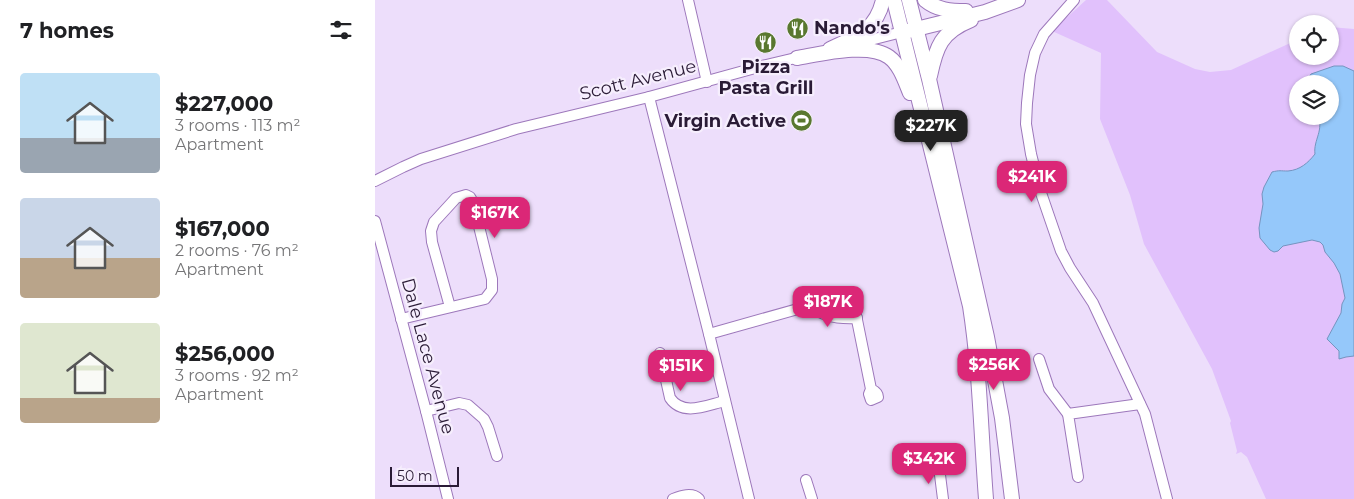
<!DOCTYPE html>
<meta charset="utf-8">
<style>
body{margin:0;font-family:Montserrat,sans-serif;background:#f2f2f2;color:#202124;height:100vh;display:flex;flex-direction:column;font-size:19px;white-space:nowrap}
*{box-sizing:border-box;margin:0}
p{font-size:16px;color:#757577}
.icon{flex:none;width:28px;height:28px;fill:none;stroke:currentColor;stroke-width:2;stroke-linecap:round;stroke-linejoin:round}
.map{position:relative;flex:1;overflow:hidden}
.panel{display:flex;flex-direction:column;background:#fff;width:375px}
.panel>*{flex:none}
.fabs{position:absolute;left:914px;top:15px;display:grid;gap:10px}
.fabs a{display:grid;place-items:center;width:50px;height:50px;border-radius:50%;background:#fff;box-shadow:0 1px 4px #0004;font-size:25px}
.scale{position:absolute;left:15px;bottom:12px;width:69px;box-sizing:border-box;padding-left:5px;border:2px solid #2a1b36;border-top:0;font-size:14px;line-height:18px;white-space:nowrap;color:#2a1b36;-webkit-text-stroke:4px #f6eefd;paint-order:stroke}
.price{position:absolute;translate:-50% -42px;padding:0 11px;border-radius:10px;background:#db2777;color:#fff;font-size:16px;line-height:32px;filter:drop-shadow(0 1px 2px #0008)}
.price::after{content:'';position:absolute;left:50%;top:30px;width:15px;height:11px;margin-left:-8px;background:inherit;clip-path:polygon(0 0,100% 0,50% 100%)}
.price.current{background:#222;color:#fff}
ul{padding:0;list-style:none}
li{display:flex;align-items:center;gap:15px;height:125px;padding:0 20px}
li span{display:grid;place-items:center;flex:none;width:140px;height:100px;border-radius:5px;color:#555}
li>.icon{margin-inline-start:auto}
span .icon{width:60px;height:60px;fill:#fffc;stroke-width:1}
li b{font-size:21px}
h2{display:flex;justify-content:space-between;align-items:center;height:60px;padding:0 20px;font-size:21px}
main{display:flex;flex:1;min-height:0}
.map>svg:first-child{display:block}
</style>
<main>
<section class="panel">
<h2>7 homes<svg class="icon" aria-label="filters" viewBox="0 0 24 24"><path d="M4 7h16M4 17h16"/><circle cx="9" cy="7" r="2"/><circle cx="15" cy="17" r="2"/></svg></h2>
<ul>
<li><span style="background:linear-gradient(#bfe0f5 65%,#9aa5b1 0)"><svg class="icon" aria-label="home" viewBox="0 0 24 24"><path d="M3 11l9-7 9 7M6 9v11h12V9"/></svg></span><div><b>$227,000</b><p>3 rooms · 113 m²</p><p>Apartment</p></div></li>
<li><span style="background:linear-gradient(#c9d6e8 60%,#b9a48a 0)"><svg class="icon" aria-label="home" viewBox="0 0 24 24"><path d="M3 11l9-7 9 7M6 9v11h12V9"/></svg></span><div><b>$167,000</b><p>2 rooms · 76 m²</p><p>Apartment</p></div></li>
<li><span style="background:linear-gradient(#dfe7d0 75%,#b9a48a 0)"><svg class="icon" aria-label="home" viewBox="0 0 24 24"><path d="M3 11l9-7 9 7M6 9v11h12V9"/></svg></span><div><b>$256,000</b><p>3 rooms · 92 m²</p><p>Apartment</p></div></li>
</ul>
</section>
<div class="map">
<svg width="979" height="499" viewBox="0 0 979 499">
<rect width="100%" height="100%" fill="#eddefb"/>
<path fill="#e1c1fc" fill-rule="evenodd" d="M711,0H732L782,52L820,69L835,72L856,70L922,40V56H955V27L979,29V499H891L872,457L866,452L861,454L862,451L855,423L856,421L837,369L769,244L755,195L725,119L726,53L677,31ZM922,84H955V116H922Z"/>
<path fill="#95c8fa" stroke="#7594bf" d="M959,66H968L979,71V356L971,357L964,359V351L952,339L966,313L967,304L970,298L965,274L959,263L950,252L948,245L945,242L937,240L908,246L903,251L899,252L895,250L885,238L884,228L888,204L887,194L889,187L897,172C905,170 905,171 913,171C925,170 933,163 940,154C938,140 950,129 942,116H955V84H929L936,74Z"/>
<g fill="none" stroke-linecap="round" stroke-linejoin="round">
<defs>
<g id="street">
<polyline points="313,0 332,82"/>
<polyline points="699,0 669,34 660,53 655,75 652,103 651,124 656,154 665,190 686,251 695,268 718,303 770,414 792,499"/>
<polyline points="472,46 527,32"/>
<polyline points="274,97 334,334 374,499"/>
<polyline points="0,181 28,167 46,159 141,129 274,97 391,65 429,56"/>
<polyline points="0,221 51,411 73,499"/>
<path d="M436,306C448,317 466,319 482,318"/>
<polyline points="26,319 110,299 117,290 117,279 98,202 95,197 91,195 81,198 59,222 56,231 57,242 75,307"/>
<path d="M334,334L462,298L474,296L478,299L480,310L496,389C500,391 503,393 503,397L496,400L494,394L496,389"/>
<path d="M285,353L295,398C308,417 332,405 350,401"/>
<polyline points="664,359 674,389 693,414"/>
<polyline points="51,411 84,403 93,405 109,419 113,427 122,456"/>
<polyline points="564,467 568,499"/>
<polyline points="703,477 693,414 765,404"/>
<polyline points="431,480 437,499"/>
<path d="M298,499C306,496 317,492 324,499"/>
</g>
<g id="secondary">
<path d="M519,0L595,306C605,370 606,435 611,499"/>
<polyline points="534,0 554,79 612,337 627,418 637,499"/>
<path d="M550,0C562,10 576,11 591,11"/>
<polyline points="533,31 610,12 643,0"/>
<path d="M455,49C481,37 501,31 508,0"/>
<path d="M422,58C446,54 494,42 514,57C525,65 530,81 535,93"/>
<path d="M555,76C561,47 566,32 596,20"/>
</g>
</defs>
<use href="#street" stroke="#9d78bb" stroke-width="12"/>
<use href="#secondary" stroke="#9d78bb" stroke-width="16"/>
<use href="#street" stroke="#fff" stroke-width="10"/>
<use href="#secondary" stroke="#fff" stroke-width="14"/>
</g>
<defs>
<symbol id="restaurant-disc" viewBox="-11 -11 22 22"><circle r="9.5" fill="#59782f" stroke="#f6eefd"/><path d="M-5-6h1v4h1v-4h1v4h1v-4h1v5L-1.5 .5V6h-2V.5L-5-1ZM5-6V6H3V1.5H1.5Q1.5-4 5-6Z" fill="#fff"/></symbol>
<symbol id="stadium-disc" viewBox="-11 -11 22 22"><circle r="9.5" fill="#59782f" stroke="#f6eefd"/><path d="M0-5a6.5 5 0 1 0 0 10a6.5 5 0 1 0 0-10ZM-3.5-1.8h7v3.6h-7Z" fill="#fff"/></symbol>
</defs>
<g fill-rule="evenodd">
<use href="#restaurant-disc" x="410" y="16" width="25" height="25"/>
<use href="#restaurant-disc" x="378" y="30" width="25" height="25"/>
<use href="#stadium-disc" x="414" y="108" width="25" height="25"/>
</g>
<g text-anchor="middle" stroke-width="4.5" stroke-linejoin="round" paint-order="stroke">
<g font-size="18" font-weight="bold" fill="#2a1b36" stroke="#f6eefd" text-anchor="start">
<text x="439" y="34">Nando's</text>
<text x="391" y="73" text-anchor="middle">Pizza<tspan x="391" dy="21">Pasta Grill</tspan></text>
<text x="411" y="127" text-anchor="end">Virgin Active</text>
</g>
<g font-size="18" fill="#2a1b36" stroke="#f6eefd">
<text transform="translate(263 80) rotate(-14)" y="6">Scott Avenue</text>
<text transform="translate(53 356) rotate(75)" y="6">Dale Lace Avenue</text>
</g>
</g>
</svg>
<div class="fabs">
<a><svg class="icon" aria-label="locate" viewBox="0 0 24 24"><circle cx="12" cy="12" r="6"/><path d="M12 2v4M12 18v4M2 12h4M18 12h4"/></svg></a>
<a><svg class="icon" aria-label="layers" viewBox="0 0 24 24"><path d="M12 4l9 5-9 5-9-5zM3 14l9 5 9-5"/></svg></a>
</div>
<div class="scale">50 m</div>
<b class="price current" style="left:556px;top:152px">$227K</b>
<b class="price" style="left:657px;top:203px">$241K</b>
<b class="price" style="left:120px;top:239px">$167K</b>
<b class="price" style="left:453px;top:328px">$187K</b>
<b class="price" style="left:619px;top:391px">$256K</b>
<b class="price" style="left:306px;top:392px">$151K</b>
<b class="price" style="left:554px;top:485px">$342K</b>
</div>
</main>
